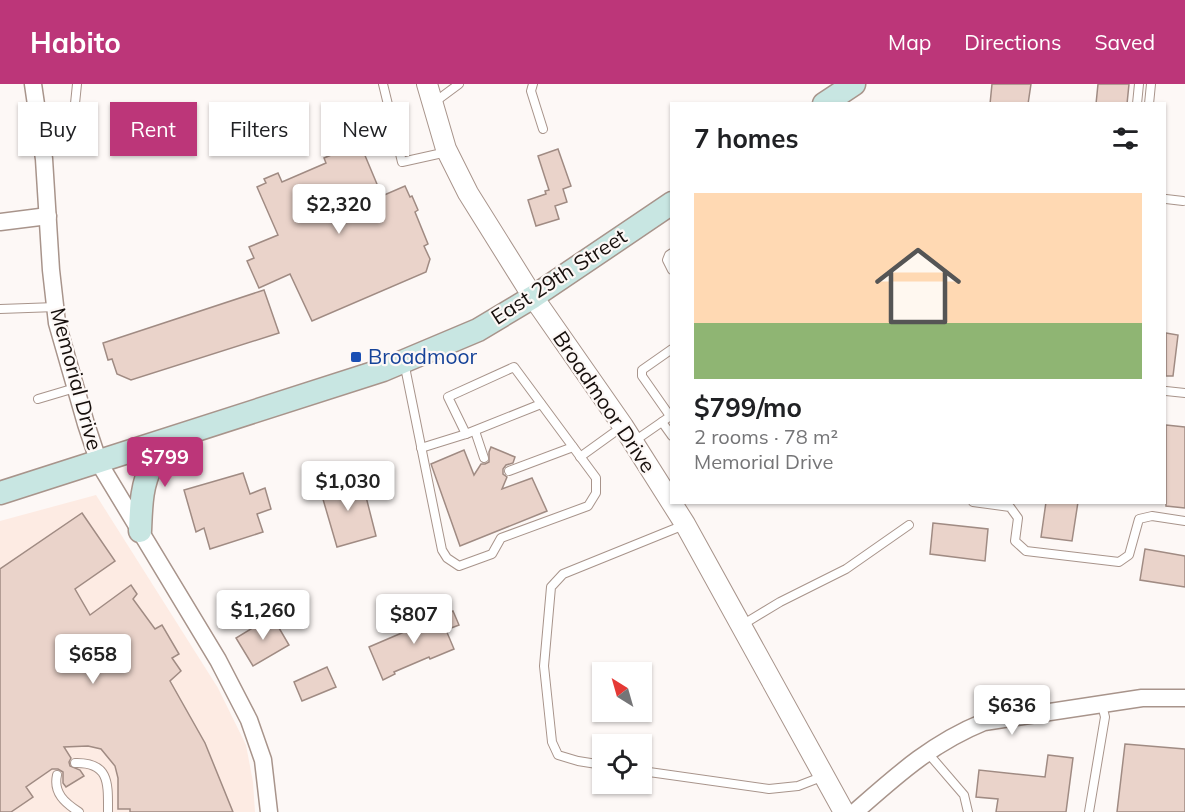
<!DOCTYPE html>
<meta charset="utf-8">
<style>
body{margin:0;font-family:Mulish,sans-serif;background:#f6f6f6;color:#202124;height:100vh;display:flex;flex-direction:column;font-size:22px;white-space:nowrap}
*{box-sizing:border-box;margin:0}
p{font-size:20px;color:#757577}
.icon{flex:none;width:33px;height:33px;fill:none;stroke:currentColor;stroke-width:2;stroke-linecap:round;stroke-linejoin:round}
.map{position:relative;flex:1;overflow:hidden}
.details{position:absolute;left:670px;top:18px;width:496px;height:402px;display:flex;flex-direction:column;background:#fff;border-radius:0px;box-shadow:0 2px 4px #0004}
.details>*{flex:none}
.top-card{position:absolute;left:18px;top:18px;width:562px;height:54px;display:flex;gap:12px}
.needle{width:39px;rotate:323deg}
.tools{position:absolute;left:592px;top:578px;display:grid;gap:12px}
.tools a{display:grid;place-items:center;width:60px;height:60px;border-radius:0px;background:#fff;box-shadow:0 2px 4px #0004;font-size:30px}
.price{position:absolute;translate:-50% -51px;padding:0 14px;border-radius:6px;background:#fff;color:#222;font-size:20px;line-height:39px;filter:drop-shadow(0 2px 3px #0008)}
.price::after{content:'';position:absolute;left:50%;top:36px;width:18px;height:14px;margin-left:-9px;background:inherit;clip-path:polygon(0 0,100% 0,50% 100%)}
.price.selected{background:#bc3679;color:#fff}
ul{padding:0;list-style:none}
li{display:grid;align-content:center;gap:12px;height:318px;padding:0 24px}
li+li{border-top:2px solid #e0e0e0}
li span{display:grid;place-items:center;height:186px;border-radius:0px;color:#555}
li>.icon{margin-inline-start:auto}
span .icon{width:108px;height:108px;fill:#fffc;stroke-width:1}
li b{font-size:26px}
h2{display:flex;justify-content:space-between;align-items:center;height:72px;padding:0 24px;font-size:26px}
.pill{padding:0 21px;border-radius:0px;background:#fff;box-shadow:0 2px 4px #0004;font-size:21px;line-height:54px}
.pill.selected{background:#bc3679;color:#fff}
header{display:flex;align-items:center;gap:36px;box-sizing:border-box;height:84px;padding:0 30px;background:#bc3679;color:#fff}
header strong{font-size:28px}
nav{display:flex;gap:33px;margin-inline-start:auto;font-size:21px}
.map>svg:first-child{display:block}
</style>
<header>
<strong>Habito</strong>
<nav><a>Map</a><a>Directions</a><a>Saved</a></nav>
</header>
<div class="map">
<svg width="1185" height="728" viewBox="0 0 1185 728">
<rect width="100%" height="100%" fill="#fdf8f6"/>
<polygon fill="#fdebe3" points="96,411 218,604 246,661 253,698 255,728 0,728 0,437"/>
<g fill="#ead3ca" stroke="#a08b83" stroke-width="1.5">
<polygon points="992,0 1031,0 1028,20 990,20"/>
<polygon points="1098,0 1129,0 1127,20 1096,20"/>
<polygon points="361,62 382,112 405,102 410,113 412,112 418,126 415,128 428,160 424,162 430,175 426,188 312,237 290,190 259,204 247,177 254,174 249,163 278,151 257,103 266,99 264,95 278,89 282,98 326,79 324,74 348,64 350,67"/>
<polygon points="558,65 571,102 563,105 567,118 555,122 559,135 536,142 528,116 546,110 545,107 549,106 538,72"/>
<polygon points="264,206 279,249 131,296 117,290 112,275 108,276 103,259"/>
<polygon points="1166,249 1178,251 1173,292 1166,292"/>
<polygon points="1166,341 1185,343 1185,424 1166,422"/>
<polygon points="491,363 515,373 513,379 506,381 503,385 503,390 507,393 502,405 532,394 547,427 460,462 431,380 464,366 474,391 481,380 485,380 489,378 489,368"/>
<polygon points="243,389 250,410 265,404 271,425 257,430 263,448 210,465 204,444 196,448 184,406"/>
<polygon points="347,390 352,405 363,401 376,452 337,463 320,405 339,400 337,393"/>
<polygon points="1046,418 1078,418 1072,457 1041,453"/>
<polygon points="82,429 115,477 75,505 90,531 131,501 137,510 133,515 155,545 162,541 179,570 172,574 181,587 170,597 205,659 233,728 130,728 130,725 118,725 118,694 115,682 101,665 88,662 64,663 71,674 69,678 70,682 80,686 84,692 66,703 63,699 63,688 58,685 52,685 26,703 33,713 11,728 0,728 0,485"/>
<polygon points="933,439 988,445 985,477 930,470"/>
<polygon points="1145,465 1185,472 1185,503 1140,496"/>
<polygon points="453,527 459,541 446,546 454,565 430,575 429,573 394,588 395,590 383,596 369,563"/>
<polygon points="272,532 289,561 253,582 236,554"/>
<polygon points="327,583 336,603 302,617 294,598"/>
<polygon points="1125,660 1185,665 1185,728 1117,728"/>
<polygon points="1048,671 1073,674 1066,728 996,728 998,715 976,713 979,686 1045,693"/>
</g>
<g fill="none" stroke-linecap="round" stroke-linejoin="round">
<defs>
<g id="service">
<polyline points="383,0 402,78 447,68"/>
<polyline points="533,0 531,7 543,45"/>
<polyline points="432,20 459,0"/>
<polyline points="1137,20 1139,0"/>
<polyline points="1149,20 1151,0"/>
<polyline points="42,60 71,59 77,0"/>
<polyline points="1166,115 1183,117"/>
<polyline points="672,169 669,171 667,176 672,186"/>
<polyline points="0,225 56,223"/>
<polyline points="404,278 442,466 447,474 459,482 492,470 501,454 588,422 596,409 596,394 514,283 448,313 466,350"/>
<polyline points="1166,307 1185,309"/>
<polyline points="38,315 75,304"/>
<polyline points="670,332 642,292 642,286 672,265"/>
<polyline points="662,338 672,352"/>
<polyline points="475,347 484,374"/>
<polyline points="633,358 672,331"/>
<polyline points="421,364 466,350 541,320"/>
<polyline points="580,373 623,342"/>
<polyline points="509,387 573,363"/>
<polyline points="973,418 1010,423 1018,434 1015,457 1026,467 1119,478 1129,471 1139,435 1152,432 1185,437"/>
<polyline points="742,541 780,518 846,485 909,441"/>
<polyline points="927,668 964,711 968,728"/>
<path d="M75,679C110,678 108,700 108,728"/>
<polyline points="603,681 578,677 558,671 552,658 544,582 551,503 563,490 684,441"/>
<polyline points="642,687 769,705 798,702 824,692"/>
<path d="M57,691C53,709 65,719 79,728"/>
<polyline points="1089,728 1105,633 1102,621"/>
</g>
<g id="minor">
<polyline points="33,0 44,75 51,186 57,239 86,340 99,379 218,576 249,636 263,676 269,728"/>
<polyline points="0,138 48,132"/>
<path d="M855,728C897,691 932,659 984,638L1142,614H1185"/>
</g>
<polyline id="tertiary" points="427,0 446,65 468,109 533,213 623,342 685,440 844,728"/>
<g id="secondary">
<polyline points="824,20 854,0"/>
<polyline points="0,409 383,286 478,246 533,213 672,119"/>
<path d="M140,447C141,424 141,401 152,381C158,371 167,363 174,354"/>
</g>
</defs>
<use href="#service" stroke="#a8948b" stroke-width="10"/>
<use href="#minor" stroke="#a8948b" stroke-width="19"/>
<use href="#tertiary" stroke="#a8948b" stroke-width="22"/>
<use href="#secondary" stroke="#a8948b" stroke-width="25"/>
<use href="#service" stroke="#fff" stroke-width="8"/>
<use href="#minor" stroke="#fff" stroke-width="16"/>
<use href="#tertiary" stroke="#fff" stroke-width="20"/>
<use href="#secondary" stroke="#c8e6e2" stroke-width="22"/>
</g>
<rect fill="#1a4fb4" stroke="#fdf8f6" stroke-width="2" x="350" y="267" width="12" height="12" rx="3"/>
<g text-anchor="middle" stroke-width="4.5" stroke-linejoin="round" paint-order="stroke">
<g font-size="21" fill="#160f0c" stroke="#fdf8f6">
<text transform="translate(559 193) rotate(-33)" y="7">East 29th Street</text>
<text transform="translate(76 295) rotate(75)" y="7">Memorial Drive</text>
<text transform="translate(604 318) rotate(56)" y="7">Broadmoor Drive</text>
</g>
<g font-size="21" fill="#164399" stroke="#fdf8f6" text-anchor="start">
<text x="368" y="280">Broadmoor</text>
</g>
</g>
</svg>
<div class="tools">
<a><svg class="needle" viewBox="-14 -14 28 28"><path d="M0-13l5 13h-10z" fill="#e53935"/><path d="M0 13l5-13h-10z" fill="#757577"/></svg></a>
<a><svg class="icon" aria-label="locate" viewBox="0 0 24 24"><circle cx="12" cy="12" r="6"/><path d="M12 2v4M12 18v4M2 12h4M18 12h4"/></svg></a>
</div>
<b class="price" style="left:339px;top:151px">$2,320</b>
<b class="price selected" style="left:165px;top:404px">$799</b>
<b class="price" style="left:348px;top:428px">$1,030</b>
<b class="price" style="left:263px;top:557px">$1,260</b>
<b class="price" style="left:414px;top:561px">$807</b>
<b class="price" style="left:93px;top:601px">$658</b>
<b class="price" style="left:1012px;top:652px">$636</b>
<div class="top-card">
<a class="pill">Buy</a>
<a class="pill selected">Rent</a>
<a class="pill">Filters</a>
<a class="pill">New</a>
</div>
<section class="details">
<h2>7 homes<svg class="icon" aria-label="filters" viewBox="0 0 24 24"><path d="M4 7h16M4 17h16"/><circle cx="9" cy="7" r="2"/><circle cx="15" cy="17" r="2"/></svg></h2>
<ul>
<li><span style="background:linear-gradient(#ffd9b3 70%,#8fb573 0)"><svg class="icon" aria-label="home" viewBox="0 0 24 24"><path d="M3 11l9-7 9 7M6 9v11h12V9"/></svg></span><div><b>$799/mo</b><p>2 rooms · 78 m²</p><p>Memorial Drive</p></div></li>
</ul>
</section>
</div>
